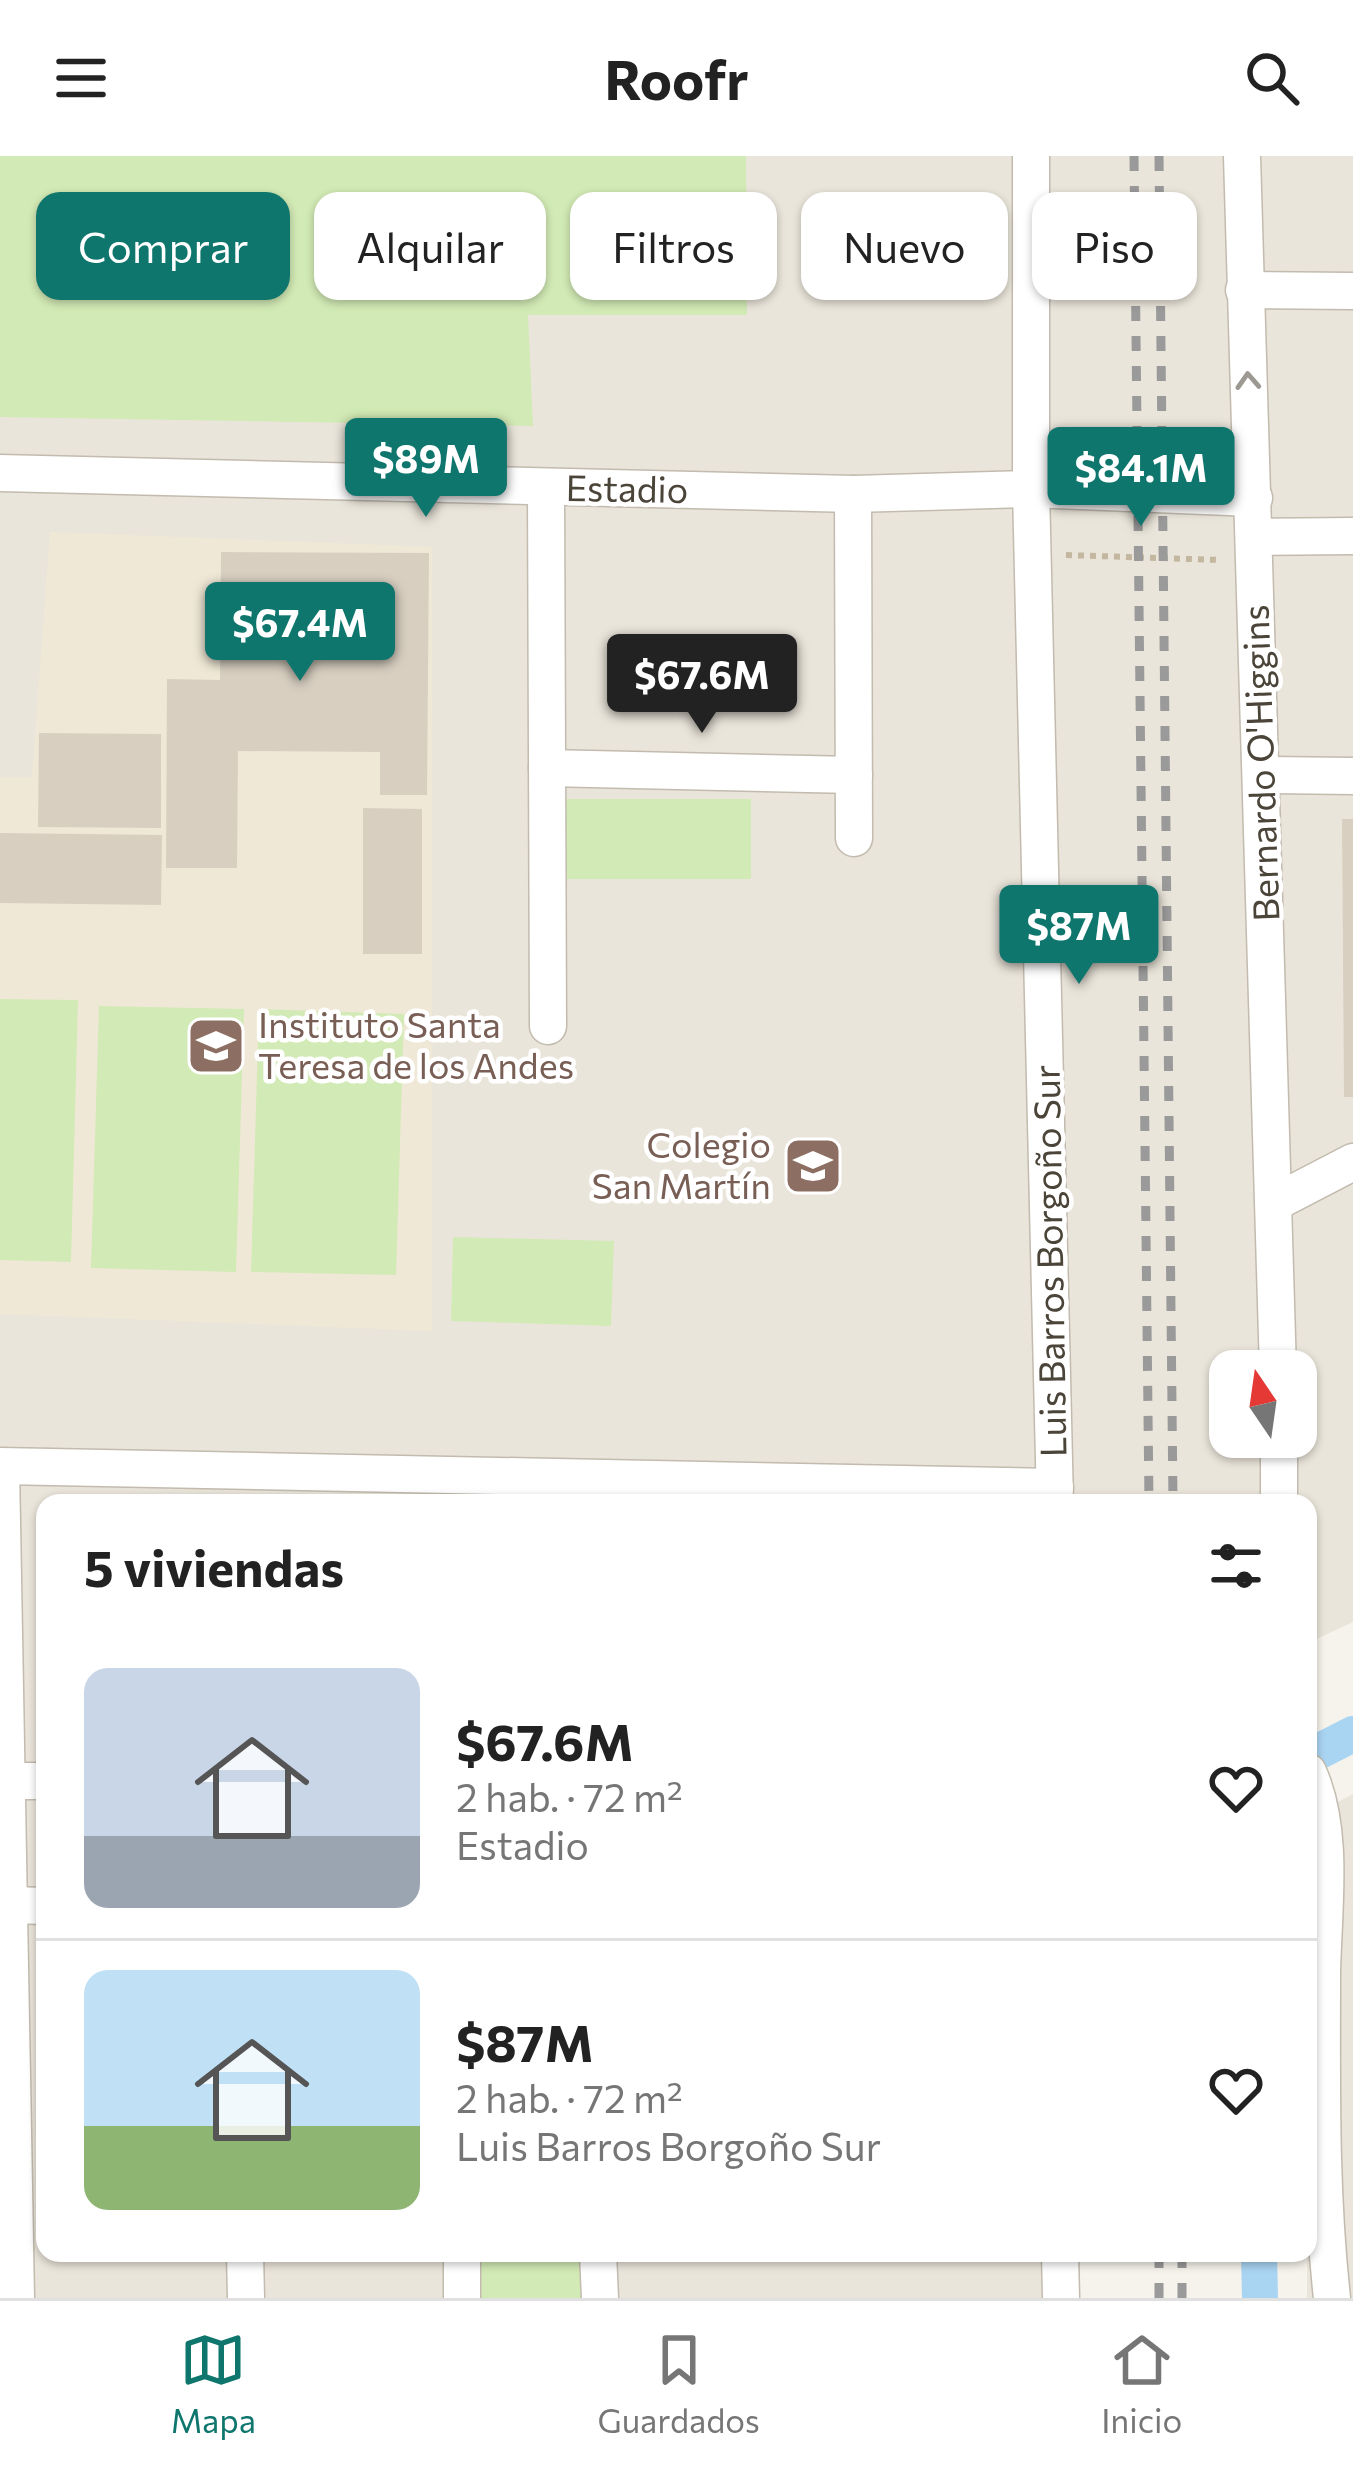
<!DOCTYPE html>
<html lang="es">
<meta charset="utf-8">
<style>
body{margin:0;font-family:Commissioner,sans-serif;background:#f6f6f6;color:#222;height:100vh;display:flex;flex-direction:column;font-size:45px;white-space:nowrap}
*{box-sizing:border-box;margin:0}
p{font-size:39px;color:#767676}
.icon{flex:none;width:66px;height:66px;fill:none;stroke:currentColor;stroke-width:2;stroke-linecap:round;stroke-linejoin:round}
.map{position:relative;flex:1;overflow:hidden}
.sheet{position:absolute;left:36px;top:1338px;width:1281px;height:768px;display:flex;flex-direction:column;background:#fff;border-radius:24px;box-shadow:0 3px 9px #0004}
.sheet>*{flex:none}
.top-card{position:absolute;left:36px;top:36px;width:1281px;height:108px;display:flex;gap:24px}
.needle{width:78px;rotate:347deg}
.buttons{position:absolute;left:1209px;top:1194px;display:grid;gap:24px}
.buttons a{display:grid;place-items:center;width:108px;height:108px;border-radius:24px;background:#fff;box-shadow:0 3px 9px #0004;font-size:60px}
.price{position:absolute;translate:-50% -102px;padding:0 27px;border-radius:12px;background:#0f766e;color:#fff;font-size:39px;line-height:78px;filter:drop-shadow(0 3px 6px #0008)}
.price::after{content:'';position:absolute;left:50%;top:72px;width:36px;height:27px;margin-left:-18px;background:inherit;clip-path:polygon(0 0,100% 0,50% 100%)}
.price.current{background:#222;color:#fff}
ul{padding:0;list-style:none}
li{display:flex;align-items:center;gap:36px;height:300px;padding:0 48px}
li+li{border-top:3px solid #e0e0e0}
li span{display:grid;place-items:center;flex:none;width:336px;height:240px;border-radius:24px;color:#555}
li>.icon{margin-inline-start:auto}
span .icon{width:144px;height:144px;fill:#fffc;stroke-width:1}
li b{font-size:51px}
h2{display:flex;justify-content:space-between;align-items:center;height:144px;padding:0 48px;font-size:51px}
.pill{padding:0 42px;border-radius:24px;background:#fff;box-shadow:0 3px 9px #0004;font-size:42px;line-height:108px}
.pill.current{background:#0f766e;color:#fff}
header{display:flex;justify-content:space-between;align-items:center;height:156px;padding:0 48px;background:#fff;font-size:54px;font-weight:700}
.tabs{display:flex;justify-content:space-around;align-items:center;height:168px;border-top:3px solid #e0e0e0;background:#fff;font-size:33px;color:#767676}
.tabs a{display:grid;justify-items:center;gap:6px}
.tabs .current{color:#0f766e}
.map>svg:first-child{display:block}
</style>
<header><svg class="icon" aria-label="menu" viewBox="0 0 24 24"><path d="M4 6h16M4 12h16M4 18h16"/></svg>Roofr<svg class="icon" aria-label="search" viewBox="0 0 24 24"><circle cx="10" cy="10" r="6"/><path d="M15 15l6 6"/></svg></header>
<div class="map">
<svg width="1353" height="2142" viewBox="0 0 1353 2142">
<rect width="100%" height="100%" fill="#f6f3ec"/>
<g fill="#eae5da" fill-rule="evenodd">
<path d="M0,0H1353V1466L1308,1487V1347H45V2097H1067L1068,2142H0ZM1230,1215H1296V1281H1230Z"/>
<polygon points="1353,1638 1353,2142 1307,2142 1308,1662"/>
</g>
<polygon fill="#efe8d6" points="50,376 432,391 432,1175 0,1158 0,621 32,621"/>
<g fill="#d2eab5">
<polygon points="0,0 746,0 747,159 528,159 533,270 0,261"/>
<rect x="561" y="643" width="190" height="80"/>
<polygon points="0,843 78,844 71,1106 0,1104"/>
<polygon points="99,850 244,853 236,1116 91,1112"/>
<polygon points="259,853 404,858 396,1119 251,1116"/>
<polygon points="453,1081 614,1085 611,1170 451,1165"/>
<polygon points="462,2097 598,2097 600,2142 462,2142"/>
</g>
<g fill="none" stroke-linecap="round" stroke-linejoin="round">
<g stroke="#a9d4f2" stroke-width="36">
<polyline points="1308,1601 1353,1578"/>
<polyline points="1259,2097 1260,2142"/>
</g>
</g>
<g fill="#d8cfc1">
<polygon points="221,396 429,397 427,639 380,639 380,596 238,595 237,712 166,712 167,523 220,524"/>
<polygon points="39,577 161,578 161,672 38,671"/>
<polygon points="363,652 422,653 422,798 363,798"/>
<polygon points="1342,663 1353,663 1353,941 1344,941"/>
<polygon points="0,677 162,679 161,749 0,747"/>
</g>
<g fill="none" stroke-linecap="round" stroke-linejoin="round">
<defs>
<g id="minor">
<polyline points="1031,0 1031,333 1055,1347"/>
<polyline points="1242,0 1278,1215"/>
<polyline points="1244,134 1353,135"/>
<polyline points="0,317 853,338 1031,333 1254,342"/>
<polyline points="546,331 548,870"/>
<polyline points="853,338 854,682"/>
<polyline points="1255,381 1353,380"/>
<polyline points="547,612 854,619"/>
<polyline points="1261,619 1353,620"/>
<polyline points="1276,1046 1353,1006"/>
<polyline points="1279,1281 1279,1347"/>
<polyline points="0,1310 1055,1331"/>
<polyline points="1,1311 16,2142"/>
<path d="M1308,1616C1335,1675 1323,1755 1322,1818C1322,1927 1320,2034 1332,2142"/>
<polyline points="0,1625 45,1625"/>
<polyline points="9,1749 45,1750"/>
<polyline points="245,2097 246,2142"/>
<polyline points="462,2097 462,2142"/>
<polyline points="598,2097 600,2142"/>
<polyline points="1060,2097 1061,2142"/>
</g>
</defs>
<use href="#minor" stroke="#c2bbae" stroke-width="39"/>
<polyline stroke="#c4b79f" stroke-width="6" stroke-dasharray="6 6" stroke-linecap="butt" points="1066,399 1220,404"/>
<use href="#minor" stroke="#fff" stroke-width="36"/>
<g stroke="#9a9a9a" stroke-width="9" stroke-dasharray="15 15" stroke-linecap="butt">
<polyline points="1134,0 1149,1347"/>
<polyline points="1159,0 1173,1347"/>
<polyline points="1159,2097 1159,2142"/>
<polyline points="1182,2097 1182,2142"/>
</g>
</g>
<defs><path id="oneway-chevron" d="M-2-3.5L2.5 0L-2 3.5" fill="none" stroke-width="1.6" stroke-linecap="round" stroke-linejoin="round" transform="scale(3)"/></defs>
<use stroke="#9c9892" href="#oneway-chevron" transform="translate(1248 225) rotate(-93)"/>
<defs>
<symbol id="school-square" viewBox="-11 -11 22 22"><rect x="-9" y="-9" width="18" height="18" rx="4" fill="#8d6e63" stroke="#fff"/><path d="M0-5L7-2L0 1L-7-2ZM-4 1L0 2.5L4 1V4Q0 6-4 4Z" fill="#fff"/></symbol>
</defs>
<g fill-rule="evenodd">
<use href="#school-square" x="183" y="857" width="66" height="66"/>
<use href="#school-square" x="780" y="977" width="66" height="66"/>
</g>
<g text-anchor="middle" stroke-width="9" stroke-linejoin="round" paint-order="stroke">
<g font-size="36" fill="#4b4439" stroke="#fff">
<text transform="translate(627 333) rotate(1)" y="13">Estadio</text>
<text transform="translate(1261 607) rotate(-92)" y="13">Bernardo O'Higgins</text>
<text transform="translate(1050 1105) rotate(-91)" y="13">Luis Barros Borgoño Sur</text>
</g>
<g font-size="36" fill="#785e54" stroke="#fff" text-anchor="start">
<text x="258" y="882">Instituto Santa<tspan x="258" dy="41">Teresa de los Andes</tspan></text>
<text x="771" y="1002" text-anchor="end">Colegio<tspan x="771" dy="41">San Martín</tspan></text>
</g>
</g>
</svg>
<div class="buttons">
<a><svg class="needle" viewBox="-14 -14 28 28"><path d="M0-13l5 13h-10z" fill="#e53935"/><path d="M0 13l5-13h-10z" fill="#767676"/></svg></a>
</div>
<b class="price" style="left:426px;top:364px">$89M</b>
<b class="price" style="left:1141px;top:373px">$84.1M</b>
<b class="price" style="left:300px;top:528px">$67.4M</b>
<b class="price current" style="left:702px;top:580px">$67.6M</b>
<b class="price" style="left:1079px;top:831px">$87M</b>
<div class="top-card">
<a class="pill current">Comprar</a>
<a class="pill">Alquilar</a>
<a class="pill">Filtros</a>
<a class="pill">Nuevo</a>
<a class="pill">Piso</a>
</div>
<section class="sheet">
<h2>5 viviendas<svg class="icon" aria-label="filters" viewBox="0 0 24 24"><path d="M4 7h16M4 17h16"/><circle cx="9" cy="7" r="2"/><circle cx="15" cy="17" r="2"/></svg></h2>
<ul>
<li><span style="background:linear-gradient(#c9d6e8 70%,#9aa5b1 0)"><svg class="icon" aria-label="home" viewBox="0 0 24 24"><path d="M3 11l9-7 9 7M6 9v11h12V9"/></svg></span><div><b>$67.6M</b><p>2 hab. · 72 m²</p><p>Estadio</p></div><svg class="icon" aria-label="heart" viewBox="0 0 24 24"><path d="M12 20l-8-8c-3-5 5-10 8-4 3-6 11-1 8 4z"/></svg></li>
<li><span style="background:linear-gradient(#bfe0f5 65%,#8fb573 0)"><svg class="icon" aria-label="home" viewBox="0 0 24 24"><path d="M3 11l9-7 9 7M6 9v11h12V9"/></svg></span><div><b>$87M</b><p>2 hab. · 72 m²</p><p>Luis Barros Borgoño Sur</p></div><svg class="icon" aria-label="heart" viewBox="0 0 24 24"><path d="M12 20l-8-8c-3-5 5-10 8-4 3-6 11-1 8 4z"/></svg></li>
</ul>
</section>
</div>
<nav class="tabs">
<a class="current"><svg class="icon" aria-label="map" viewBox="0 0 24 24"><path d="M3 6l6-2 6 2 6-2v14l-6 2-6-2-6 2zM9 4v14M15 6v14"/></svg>Mapa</a>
<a><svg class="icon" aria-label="saved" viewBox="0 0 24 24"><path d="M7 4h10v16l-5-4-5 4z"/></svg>Guardados</a>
<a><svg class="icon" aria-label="home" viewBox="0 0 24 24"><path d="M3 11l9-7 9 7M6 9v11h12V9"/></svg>Inicio</a>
</nav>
